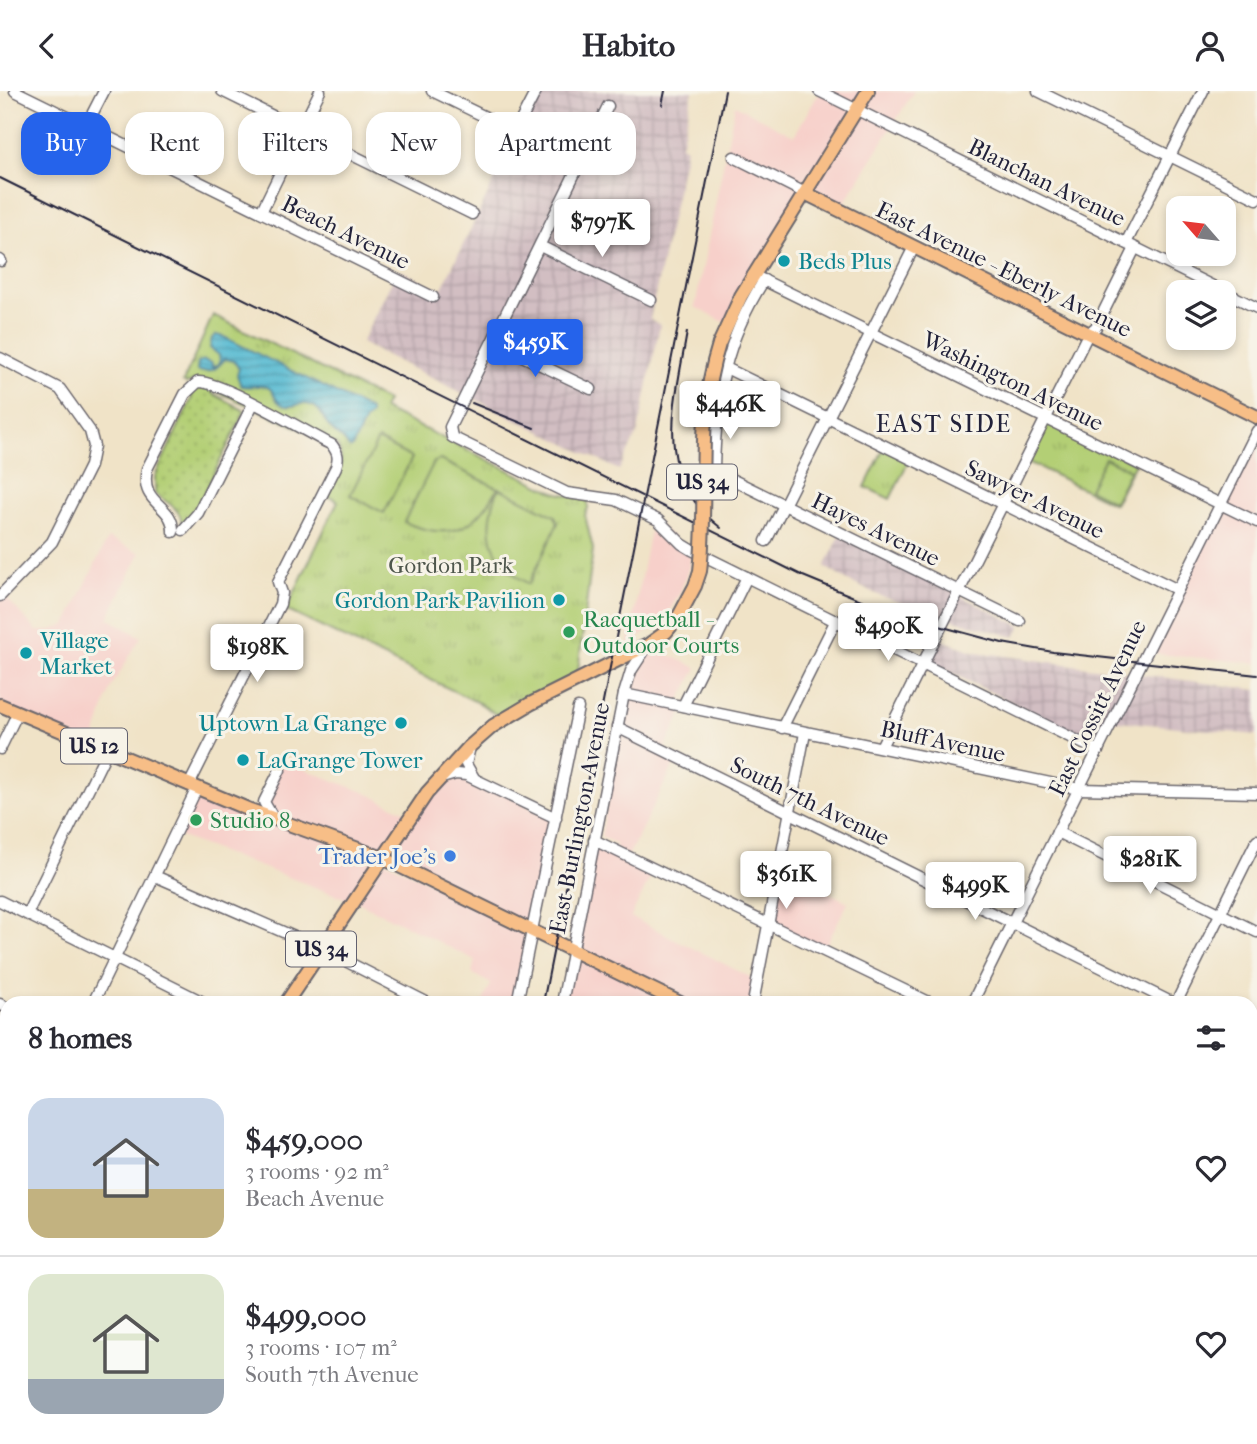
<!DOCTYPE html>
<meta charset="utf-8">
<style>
body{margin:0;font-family:"IM FELL French Canon",serif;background:#f2f2f3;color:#2b2b33;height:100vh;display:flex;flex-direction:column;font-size:26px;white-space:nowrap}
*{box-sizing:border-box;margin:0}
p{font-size:23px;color:#7c7c81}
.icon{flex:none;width:38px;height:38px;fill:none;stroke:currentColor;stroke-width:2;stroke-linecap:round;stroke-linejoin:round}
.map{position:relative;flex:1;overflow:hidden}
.drawer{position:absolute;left:0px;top:905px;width:1258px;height:450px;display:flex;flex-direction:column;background:#fff;border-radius:21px 21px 0 0;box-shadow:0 4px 10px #0003}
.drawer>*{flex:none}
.banner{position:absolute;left:21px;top:21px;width:700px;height:63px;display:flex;gap:14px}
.needle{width:46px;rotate:298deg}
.tools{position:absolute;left:1166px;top:105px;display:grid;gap:14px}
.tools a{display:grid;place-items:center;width:70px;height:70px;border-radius:14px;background:#fff;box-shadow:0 4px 10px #0003;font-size:35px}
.price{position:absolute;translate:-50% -60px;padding:0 16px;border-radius:7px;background:#fff;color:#222;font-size:23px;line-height:46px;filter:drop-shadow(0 2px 4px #0008)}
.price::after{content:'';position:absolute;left:50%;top:42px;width:21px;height:16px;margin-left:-10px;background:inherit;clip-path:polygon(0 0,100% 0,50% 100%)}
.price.active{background:#2563eb;color:#fff}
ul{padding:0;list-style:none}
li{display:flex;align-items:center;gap:21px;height:175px;padding:0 28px}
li+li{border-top:2px solid #e1e1e2}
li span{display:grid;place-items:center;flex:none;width:196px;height:140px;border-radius:21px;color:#555}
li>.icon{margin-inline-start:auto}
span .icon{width:84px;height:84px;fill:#fffc;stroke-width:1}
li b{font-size:30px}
h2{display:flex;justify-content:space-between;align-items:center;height:84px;padding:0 28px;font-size:30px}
.chip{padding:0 24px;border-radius:21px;background:#fff;box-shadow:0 4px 10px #0003;font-size:24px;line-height:63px}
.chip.active{background:#2563eb;color:#fff}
header{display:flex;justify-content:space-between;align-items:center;height:91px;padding:0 28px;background:#fff;font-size:32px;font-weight:700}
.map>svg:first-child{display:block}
</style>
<header><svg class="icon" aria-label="back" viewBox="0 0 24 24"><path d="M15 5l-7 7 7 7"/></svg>Habito<svg class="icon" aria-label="person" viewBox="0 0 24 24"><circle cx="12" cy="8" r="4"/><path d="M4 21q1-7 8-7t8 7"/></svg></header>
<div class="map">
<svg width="1257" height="1353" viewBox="0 0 1257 1353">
<defs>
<pattern id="industrial-grid" width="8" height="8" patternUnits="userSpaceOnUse" patternTransform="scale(1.75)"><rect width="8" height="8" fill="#d2bec2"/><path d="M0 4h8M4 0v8" fill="none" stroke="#b4a3a8"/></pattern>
<pattern id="grass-dots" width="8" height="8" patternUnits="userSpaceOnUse" patternTransform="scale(1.75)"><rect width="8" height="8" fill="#b3cf75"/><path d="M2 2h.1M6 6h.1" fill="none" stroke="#9ab166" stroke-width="1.8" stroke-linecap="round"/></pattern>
<pattern id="park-tufts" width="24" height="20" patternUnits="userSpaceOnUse" patternTransform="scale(1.75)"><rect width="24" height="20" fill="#b3cf75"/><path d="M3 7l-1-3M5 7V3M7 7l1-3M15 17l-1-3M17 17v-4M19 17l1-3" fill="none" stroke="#9ab166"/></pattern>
<pattern id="water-rules" width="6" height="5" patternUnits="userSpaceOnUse" patternTransform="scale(1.75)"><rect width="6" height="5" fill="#54bad2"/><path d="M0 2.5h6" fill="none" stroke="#4597ac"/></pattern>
</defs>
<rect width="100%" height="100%" fill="#f7f3e8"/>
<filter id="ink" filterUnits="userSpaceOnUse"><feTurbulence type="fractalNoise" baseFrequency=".0143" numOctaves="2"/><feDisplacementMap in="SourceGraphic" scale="14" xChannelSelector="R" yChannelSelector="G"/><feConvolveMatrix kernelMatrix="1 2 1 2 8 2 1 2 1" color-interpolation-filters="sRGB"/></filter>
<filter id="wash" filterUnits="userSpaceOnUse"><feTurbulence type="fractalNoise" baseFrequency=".00686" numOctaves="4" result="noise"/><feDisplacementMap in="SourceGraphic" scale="28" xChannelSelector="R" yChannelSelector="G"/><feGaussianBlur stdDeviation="1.57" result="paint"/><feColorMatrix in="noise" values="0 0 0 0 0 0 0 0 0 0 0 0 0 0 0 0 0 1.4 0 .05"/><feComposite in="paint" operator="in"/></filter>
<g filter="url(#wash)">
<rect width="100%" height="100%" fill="#f0e3c7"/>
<g fill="#f7d0ca">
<polygon points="820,0 914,0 840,119 805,102 726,232 695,216 735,14 794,45"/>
<polygon points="1257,344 1257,572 1148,562"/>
<polygon points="652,428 691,463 689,476 680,502 669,520 658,532 628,555"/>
<polygon points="108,447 140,462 108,527 141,546 110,598 93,653 0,613 0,500 37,540 49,540 66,534"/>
<polygon points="659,559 697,577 680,609 683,620 662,663 676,670 628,765 615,758 616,753 601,745 629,597 639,573 647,565"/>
<polygon points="283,670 364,701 410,723 382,765 259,718"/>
<polygon points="466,684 554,727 531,837 387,767 441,688"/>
<polygon points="198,699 381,769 352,810 176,744"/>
<polygon points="596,751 654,779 631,826 756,889 751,912 685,912 575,858"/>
<polygon points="385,770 530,840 514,912 482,912 491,893 472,882 475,869 356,810"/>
<polygon points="780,778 848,811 823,860 770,834"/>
<polygon points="574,862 659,904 657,912 563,912"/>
<polygon points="0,1130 7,1134 7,1241 0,1238"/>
</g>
<g fill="url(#industrial-grid)">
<polygon points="538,0 693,0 681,54 686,57 650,228 660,234 638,341 619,379 361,252 398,178 441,199"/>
<polygon points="840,445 1021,535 1015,546 940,525 883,506 848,490 825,476"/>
<polygon points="939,548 976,561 1257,599 1257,644 1109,629 1097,654 928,570"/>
</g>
<path fill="url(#grass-dots)" stroke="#6a7858" stroke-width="2" d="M202,295L213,298L212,302L245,320L196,419L182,434C182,418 167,411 155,403V385L192,307L189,304L194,298Z"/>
<g fill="url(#park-tufts)" stroke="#6a7858" stroke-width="2">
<path d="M213,224L387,310L383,318L554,401L588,409V417L585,424L593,458L577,588L502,628L481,613L286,519L338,410L327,404C336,385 347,374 337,354L194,290L187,293L183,291Z"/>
<polygon points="1046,329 1135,372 1114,413 1026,370"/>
<polygon points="884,357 909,369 890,408 865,396"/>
</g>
<g fill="#b3cf75" stroke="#6a7858" stroke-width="2">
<polygon points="378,349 412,367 384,422 350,404"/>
<polygon points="1105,367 1130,379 1114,411 1089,398"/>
<path d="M440,369L498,397C475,439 450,451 404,431L434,371Z"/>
<path d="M499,397L555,425L558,432L529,493C489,471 482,438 499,397Z"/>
</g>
<path fill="url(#water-rules)" stroke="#3b6e86" stroke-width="2" d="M216,244L224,246L370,319V324L365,329L352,357H349C343,345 336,345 330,337C321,327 322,313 303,313C295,313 289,318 281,313C276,310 275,305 272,300C266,291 251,297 241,295L237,284L239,278L234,270L225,268C217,277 211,283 197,280L198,272L203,269L212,272V276L216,275L220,270L219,264L210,257L212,247Z"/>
</g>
<g filter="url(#ink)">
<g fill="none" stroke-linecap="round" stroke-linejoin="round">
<defs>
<g id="minor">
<polyline points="15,0 433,206"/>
<polyline points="222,0 472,123"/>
<polyline points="432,0 580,72"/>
<polyline points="819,0 1257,217"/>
<polyline points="1038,0 1257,108"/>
<polyline points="608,15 450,336 452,346 567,402 616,409 658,429 682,453 692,459 1098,660"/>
<polyline points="86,35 104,0"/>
<polyline points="515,41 536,0"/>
<polyline points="734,66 805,102"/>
<polyline points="261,121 320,0"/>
<polyline points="1126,152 1203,0"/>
<polyline points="540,155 651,209"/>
<polyline points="0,169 1,170"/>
<polyline points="753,184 1257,431"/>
<path d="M764,189C724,252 716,304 714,377L715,380L1020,530"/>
<polyline points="493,251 591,298"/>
<polyline points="0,267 60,298 90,340 94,355 90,375 52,451 0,505"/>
<polyline points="724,276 1178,499"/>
<polyline points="183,439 198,422 253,313"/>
<path d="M173,441C174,412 139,415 147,378L185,303L198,291C222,290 306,341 332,354C338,362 339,367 336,376L278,491L282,502L280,513L189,694"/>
<polyline points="766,450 914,156"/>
<polyline points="624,603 1079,698 1257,702"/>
<polyline points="683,615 747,486"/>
<polyline points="617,636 1173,912"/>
<polyline points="782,637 836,529"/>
<polyline points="470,656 466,673 474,687"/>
<polyline points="881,656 1088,243 1096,236 1135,157"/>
<polyline points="0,658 18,621"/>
<polyline points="442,687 456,683 466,684 556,727"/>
<polyline points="274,728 264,711 280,679"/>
<polyline points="1057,741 1257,841"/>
<polyline points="594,749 931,912"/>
<polyline points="155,785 322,858 428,912"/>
<polyline points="0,810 205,912"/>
<polyline points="27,823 107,660"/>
<polyline points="93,912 197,697"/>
<polyline points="517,912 578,617"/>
<polyline points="562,912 624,603 631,580 648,554"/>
<polyline points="753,912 805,642"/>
<polyline points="972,912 1257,340"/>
<polyline points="1176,912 1257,749"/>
<polyline points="0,913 7,917"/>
<polyline points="1251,951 1257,953"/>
<polyline points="0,1016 7,1020"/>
<polyline points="1251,1070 1257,1073"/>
<polyline points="0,1101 7,1087"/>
<polyline points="0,1128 7,1131"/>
<polyline points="1251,1167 1257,1155"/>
<polyline points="0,1239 7,1242"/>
<polyline points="1251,1327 1257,1329"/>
<polyline points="222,1348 233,1353"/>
<polyline points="670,1348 681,1353"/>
<polyline points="875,1348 886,1353"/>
<polyline points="1086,1348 1098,1353"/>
<polyline points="0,1349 8,1353"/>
<polyline points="428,1353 429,1348"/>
<polyline points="474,1353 475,1348"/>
<polyline points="751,1353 754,1348"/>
<polyline points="958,1353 961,1348"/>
<polyline points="1158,1353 1161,1348"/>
</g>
<g id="major">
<polyline points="805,102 1257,326"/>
<polyline points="719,253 741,205 868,0"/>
<polyline points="0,614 250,719 383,767 680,912"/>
<polyline points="286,912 427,702 469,656 493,635 530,613 648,554 666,541 679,525"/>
<polyline points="1251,1195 1257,1198"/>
<polyline points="0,1326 7,1316"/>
</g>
</defs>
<use href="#minor" stroke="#6a666c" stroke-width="13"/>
<use href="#major" stroke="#6a666c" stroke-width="16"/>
<use href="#minor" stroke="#fff" stroke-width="10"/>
<use href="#major" stroke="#f7be87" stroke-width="12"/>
<g stroke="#22223b" stroke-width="2">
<polyline points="662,14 665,0"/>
<polyline points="0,87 803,485 895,523 1002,552 1053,561 1257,584"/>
<path d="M687,241C675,315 651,383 721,437"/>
<polyline points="472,312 534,337"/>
<polyline points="543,912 725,0"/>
<polyline points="451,1353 452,1348"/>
</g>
<defs>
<path id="major-bridge" d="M679,525L695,495L700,480C709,401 694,331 719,253"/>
</defs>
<use href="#major-bridge" stroke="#6a666c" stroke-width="16" stroke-linecap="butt"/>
<use href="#major-bridge" stroke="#f7be87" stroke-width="12"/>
</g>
</g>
<g fill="#0f9aa8" stroke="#f7f3e8" stroke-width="2.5">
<circle cx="784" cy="170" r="7"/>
<circle cx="559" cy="509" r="7"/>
<circle cx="26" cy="562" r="7"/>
<circle cx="401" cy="632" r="7"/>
<circle cx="243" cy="669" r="7"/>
</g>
<g fill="#2e9e5b" stroke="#f7f3e8" stroke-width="2.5">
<circle cx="569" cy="541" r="7"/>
<circle cx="196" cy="729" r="7"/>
</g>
<circle fill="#3f7fe0" stroke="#f7f3e8" stroke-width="2.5" cx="450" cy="765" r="7"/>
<g text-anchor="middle" stroke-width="6" stroke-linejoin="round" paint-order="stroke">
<g fill="#f7f3e8" stroke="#62616f" stroke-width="2">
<rect x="667" y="373.5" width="70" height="35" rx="5"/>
<rect x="61" y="637.5" width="66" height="35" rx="5"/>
<rect x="286" y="840.5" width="70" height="35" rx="5"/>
</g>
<g font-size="21" font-weight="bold" fill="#22223b">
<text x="702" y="398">US 34</text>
<text x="94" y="662">US 12</text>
<text x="321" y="865">US 34</text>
</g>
<g font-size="23" fill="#22223b" stroke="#f7f3e8">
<text transform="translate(1047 91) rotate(26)" y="8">Blanchan Avenue</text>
<text transform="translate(346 141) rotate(26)" y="8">Beach Avenue</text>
<text transform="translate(1004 178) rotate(26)" y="8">East Avenue - Eberly Avenue</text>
<text transform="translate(1013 290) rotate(26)" y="8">Washington Avenue</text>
<text transform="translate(1035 408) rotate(26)" y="8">Sawyer Avenue</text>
<text transform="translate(876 438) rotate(26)" y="8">Hayes Avenue</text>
<text transform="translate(1097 617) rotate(-64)" y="8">East Cossitt Avenue</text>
<text transform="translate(943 650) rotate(12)" y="8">Bluff Avenue</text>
<text transform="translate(810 710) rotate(26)" y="8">South 7th Avenue</text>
<text transform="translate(579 727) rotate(-79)" y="8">East Burlington Avenue</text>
</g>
<g font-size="23" fill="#0d838f" stroke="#f7f3e8" text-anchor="start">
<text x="798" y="178">Beds Plus</text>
<text x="545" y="517" text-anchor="end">Gordon Park Pavilion</text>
<text x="40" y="557">Village<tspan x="40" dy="26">Market</tspan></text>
<text x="387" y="640" text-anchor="end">Uptown La Grange</text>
<text x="257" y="677">LaGrange Tower</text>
</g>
<g font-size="23" fill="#4e564c" stroke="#f7f3e8">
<text x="451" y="482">Gordon Park</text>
</g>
<g font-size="23" fill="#27864d" stroke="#f7f3e8" text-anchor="start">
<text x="583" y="536">Racquetball -<tspan x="583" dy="26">Outdoor Courts</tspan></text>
<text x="210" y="737">Studio 8</text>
</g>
<g font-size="23" fill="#366cbe" stroke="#f7f3e8" text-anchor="end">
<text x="436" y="773">Trader Joe's</text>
</g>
<g font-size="24" letter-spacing="2" fill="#22223b" stroke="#f7f3e8">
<text x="944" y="341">EAST SIDE</text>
</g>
</g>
</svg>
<div class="tools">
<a><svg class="needle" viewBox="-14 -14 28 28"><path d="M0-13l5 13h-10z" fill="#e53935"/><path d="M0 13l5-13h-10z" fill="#7c7c81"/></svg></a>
<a><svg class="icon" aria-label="layers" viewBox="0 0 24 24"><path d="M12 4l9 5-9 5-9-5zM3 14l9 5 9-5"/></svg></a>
</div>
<b class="price" style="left:602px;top:168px">$797K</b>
<b class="price active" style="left:535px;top:288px">$459K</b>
<b class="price" style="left:730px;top:350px">$446K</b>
<b class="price" style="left:888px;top:572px">$490K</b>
<b class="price" style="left:257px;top:593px">$198K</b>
<b class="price" style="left:1150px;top:805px">$281K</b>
<b class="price" style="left:786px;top:820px">$361K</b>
<b class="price" style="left:975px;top:831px">$499K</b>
<div class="banner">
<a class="chip active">Buy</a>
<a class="chip">Rent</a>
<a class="chip">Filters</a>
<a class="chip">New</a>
<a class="chip">Apartment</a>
</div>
<section class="drawer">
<h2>8 homes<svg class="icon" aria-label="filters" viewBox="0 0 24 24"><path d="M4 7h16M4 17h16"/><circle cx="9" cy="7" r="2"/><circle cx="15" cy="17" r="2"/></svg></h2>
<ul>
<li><span style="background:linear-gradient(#c9d6e8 65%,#c2b280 0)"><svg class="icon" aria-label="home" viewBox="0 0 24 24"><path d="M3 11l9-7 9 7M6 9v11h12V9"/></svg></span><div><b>$459,000</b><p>3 rooms · 92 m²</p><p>Beach Avenue</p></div><svg class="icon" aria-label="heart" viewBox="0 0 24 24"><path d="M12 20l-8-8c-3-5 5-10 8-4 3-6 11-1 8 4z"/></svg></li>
<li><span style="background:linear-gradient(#dfe7d0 75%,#9aa5b1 0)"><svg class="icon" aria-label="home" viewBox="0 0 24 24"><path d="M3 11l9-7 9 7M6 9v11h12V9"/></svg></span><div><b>$499,000</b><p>3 rooms · 107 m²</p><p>South 7th Avenue</p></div><svg class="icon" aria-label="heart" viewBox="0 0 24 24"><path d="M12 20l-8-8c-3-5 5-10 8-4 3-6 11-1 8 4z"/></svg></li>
</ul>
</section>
</div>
